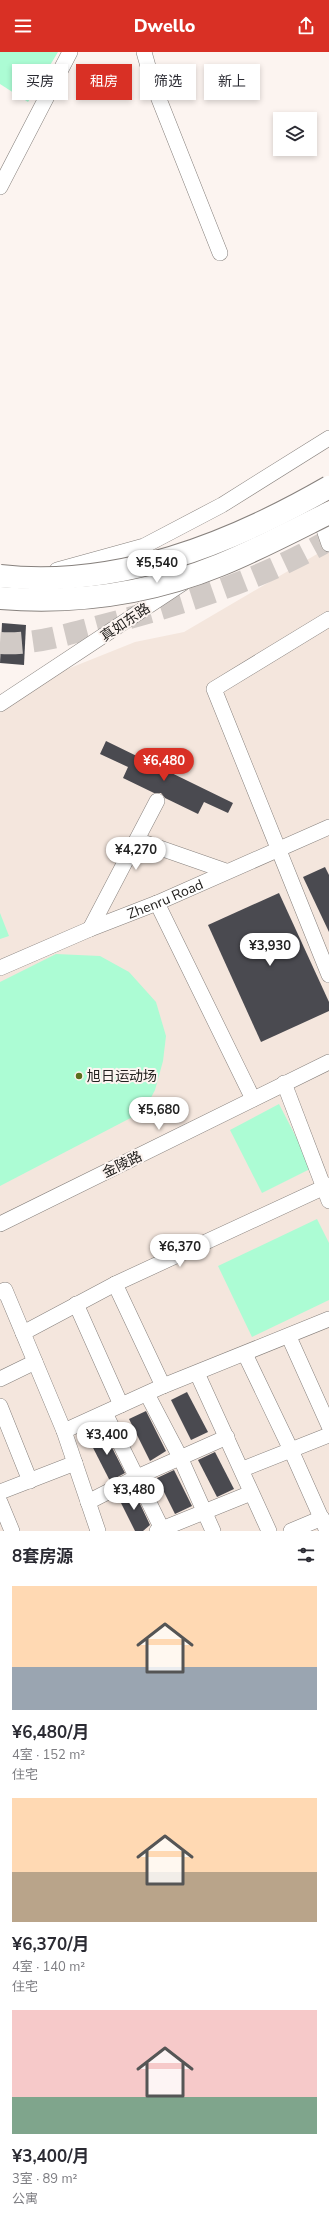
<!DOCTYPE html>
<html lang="zh">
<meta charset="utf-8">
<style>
body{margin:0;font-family:"Nunito Sans","Noto Sans SC",sans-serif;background:#f2f2f3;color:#2b2b33;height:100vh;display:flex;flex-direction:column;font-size:15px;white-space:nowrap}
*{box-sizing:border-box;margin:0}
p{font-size:13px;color:#7c7c81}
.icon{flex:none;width:22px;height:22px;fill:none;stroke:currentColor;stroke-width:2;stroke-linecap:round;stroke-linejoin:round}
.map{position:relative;height:1479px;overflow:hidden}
.side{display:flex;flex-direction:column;background:#fff;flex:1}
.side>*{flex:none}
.top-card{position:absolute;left:12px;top:12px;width:305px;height:36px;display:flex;gap:8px}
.buttons{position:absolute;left:273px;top:60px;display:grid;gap:8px}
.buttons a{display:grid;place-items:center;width:44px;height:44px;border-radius:0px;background:#fff;box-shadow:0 2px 6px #0003;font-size:20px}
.price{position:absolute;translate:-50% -34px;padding:0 9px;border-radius:14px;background:#fff;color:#222;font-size:13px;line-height:26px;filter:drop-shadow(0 1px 2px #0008)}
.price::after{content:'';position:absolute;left:50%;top:24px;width:12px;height:9px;margin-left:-6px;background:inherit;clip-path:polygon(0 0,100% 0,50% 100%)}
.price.selected{background:#d93025;color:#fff}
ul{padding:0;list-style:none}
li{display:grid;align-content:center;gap:8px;height:212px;padding:0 12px}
li span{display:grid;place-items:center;height:124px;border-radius:0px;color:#555}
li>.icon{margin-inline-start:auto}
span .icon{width:72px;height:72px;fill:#fffc;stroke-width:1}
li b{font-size:17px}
h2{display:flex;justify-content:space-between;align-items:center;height:48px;padding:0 12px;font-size:17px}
.tag{padding:0 14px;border-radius:0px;background:#fff;box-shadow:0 2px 6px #0003;font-size:14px;line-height:36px}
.tag.selected{background:#d93025;color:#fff}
header{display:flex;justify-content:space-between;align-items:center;height:52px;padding:0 12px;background:#d93025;color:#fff;font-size:18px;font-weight:800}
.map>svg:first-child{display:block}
</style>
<header><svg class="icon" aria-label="menu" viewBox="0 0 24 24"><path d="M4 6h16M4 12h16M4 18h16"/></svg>Dwello<svg class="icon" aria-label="share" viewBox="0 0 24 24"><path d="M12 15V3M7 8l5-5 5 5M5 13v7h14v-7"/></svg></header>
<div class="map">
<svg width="329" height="1479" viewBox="0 0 329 1479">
<rect width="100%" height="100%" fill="#fcf4f0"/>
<polygon fill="#f4e6dd" points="329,495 329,1479 0,1479 0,644 135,590 184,580"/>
<g fill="#acfcd4">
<polygon points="0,0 58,0 28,50 0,32"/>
<polygon points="0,861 9,884 0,887"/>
<polygon points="56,902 100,904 129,920 156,950 166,984 163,1009 155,1038 144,1059 0,1134 0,930"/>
<polygon points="279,1052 312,1116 262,1141 230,1078"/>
<polygon points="317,1167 329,1191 329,1248 252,1285 218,1214"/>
</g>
<g fill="#4a4a50">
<polygon points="2,571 26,573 24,613 0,611"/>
<polygon points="106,689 233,751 228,761 204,750 198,762 165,746 161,741 154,741 123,726 128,715 100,702"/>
<polygon points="325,815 329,823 329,880 303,825"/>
<polygon points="279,841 329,950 329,959 261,990 208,873"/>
<polygon points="187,1340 208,1380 191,1388 171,1348"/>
<polygon points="146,1359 166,1399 150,1409 129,1367"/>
<polygon points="104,1380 125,1421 110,1429 89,1388"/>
<polygon points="215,1400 234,1437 217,1445 198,1408"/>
<polygon points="174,1418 192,1454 175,1462 157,1426"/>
<polygon points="133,1437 150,1473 143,1479 135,1479 118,1445"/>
</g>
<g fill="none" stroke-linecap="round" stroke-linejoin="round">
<path stroke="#d1cac6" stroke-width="22" stroke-dasharray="22 11" stroke-linecap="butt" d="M0,591C32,593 65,583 96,575C176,554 257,530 329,488"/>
<defs>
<g id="minor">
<polyline points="144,0 153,32 220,201"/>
<polyline points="0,135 70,0"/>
<polyline points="317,457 329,492"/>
<polyline points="57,518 144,494 222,453 329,386"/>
<polyline points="329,567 214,637 329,923"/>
<polyline points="0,652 183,531"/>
<polyline points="137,788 226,819"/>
<polyline points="157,851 253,1047"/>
<polyline points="90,877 157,749"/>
<path id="s1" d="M0,916L90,877L157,851L329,775"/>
<polyline points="284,1031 329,1149"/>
<polyline points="0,1172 329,1010"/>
<polyline points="115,1232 163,1334"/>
<polyline points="0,1240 5,1238 64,1379 98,1479"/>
<polyline points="76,1252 121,1353"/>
<polyline points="23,1281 115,1232 329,1133"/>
<polyline points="289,1285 329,1374"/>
<polyline points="245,1302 291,1398 327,1479"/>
<polyline points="197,1321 269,1479"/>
<polyline points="0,1327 35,1310"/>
<polyline points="147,1342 180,1405 213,1479"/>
<polyline points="0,1354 30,1429"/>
<polyline points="105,1361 163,1479"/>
<polyline points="64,1379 163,1334 329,1267"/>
<polyline points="243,1417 329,1383"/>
<polyline points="0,1440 75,1411"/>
<polyline points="0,1450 12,1479"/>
<polyline points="88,1450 137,1425 227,1385"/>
<polyline points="157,1479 251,1441"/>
<polyline points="291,1479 322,1466"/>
</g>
</defs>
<use href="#minor" stroke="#87817d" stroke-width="16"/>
<use href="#minor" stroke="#fff" stroke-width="15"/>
<defs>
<g id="highway-bridge">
<path d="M0,524C117,537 230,492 329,435"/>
<path d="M0,546C76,552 149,542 220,513C257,498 293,479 329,461"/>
</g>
</defs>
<use href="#highway-bridge" stroke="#87817d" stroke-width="24" stroke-linecap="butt"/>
<use href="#highway-bridge" stroke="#fff" stroke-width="22"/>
</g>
<circle fill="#5b6e1c" stroke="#fcf4f0" stroke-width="1.5" cx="79" cy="1024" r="4"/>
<g text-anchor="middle" stroke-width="4" stroke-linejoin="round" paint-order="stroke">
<g font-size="14" fill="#23211f" stroke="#fcf4f0">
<text transform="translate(125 570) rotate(-34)" y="5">真如东路</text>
<text dy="5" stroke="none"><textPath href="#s1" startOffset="179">Zhenru Road</textPath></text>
<text transform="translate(122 1112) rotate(-26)" y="5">金陵路</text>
</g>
<g font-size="14" fill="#23211f" stroke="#fcf4f0" text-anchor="start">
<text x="87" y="1029">旭日运动场</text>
</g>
</g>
</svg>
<div class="buttons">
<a><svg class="icon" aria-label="layers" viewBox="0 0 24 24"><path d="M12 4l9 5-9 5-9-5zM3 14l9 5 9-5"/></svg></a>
</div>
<b class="price" style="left:157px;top:532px">¥5,540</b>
<b class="price selected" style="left:164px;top:730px">¥6,480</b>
<b class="price" style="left:136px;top:819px">¥4,270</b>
<b class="price" style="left:270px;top:915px">¥3,930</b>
<b class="price" style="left:159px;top:1079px">¥5,680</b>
<b class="price" style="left:180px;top:1216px">¥6,370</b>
<b class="price" style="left:107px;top:1404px">¥3,400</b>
<b class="price" style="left:134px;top:1459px">¥3,480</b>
<div class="top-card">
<a class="tag">买房</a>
<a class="tag selected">租房</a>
<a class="tag">筛选</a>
<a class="tag">新上</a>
</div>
</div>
<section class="side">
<h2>8套房源<svg class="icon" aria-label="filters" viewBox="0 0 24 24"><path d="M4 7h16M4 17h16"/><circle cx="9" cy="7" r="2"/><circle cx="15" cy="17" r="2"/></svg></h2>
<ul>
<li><span style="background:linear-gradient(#ffd9b3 65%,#9aa5b1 0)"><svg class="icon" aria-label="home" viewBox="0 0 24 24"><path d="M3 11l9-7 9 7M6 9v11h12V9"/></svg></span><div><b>¥6,480/月</b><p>4室 · 152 m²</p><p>住宅</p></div></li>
<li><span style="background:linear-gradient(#ffd9b3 60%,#b9a48a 0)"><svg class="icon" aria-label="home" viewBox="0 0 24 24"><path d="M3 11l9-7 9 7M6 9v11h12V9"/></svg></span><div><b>¥6,370/月</b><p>4室 · 140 m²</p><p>住宅</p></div></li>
<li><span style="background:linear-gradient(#f6c9c9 70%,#7fa58c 0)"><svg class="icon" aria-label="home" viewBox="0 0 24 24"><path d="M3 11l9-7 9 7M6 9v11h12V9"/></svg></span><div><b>¥3,400/月</b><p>3室 · 89 m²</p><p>公寓</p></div></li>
</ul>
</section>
